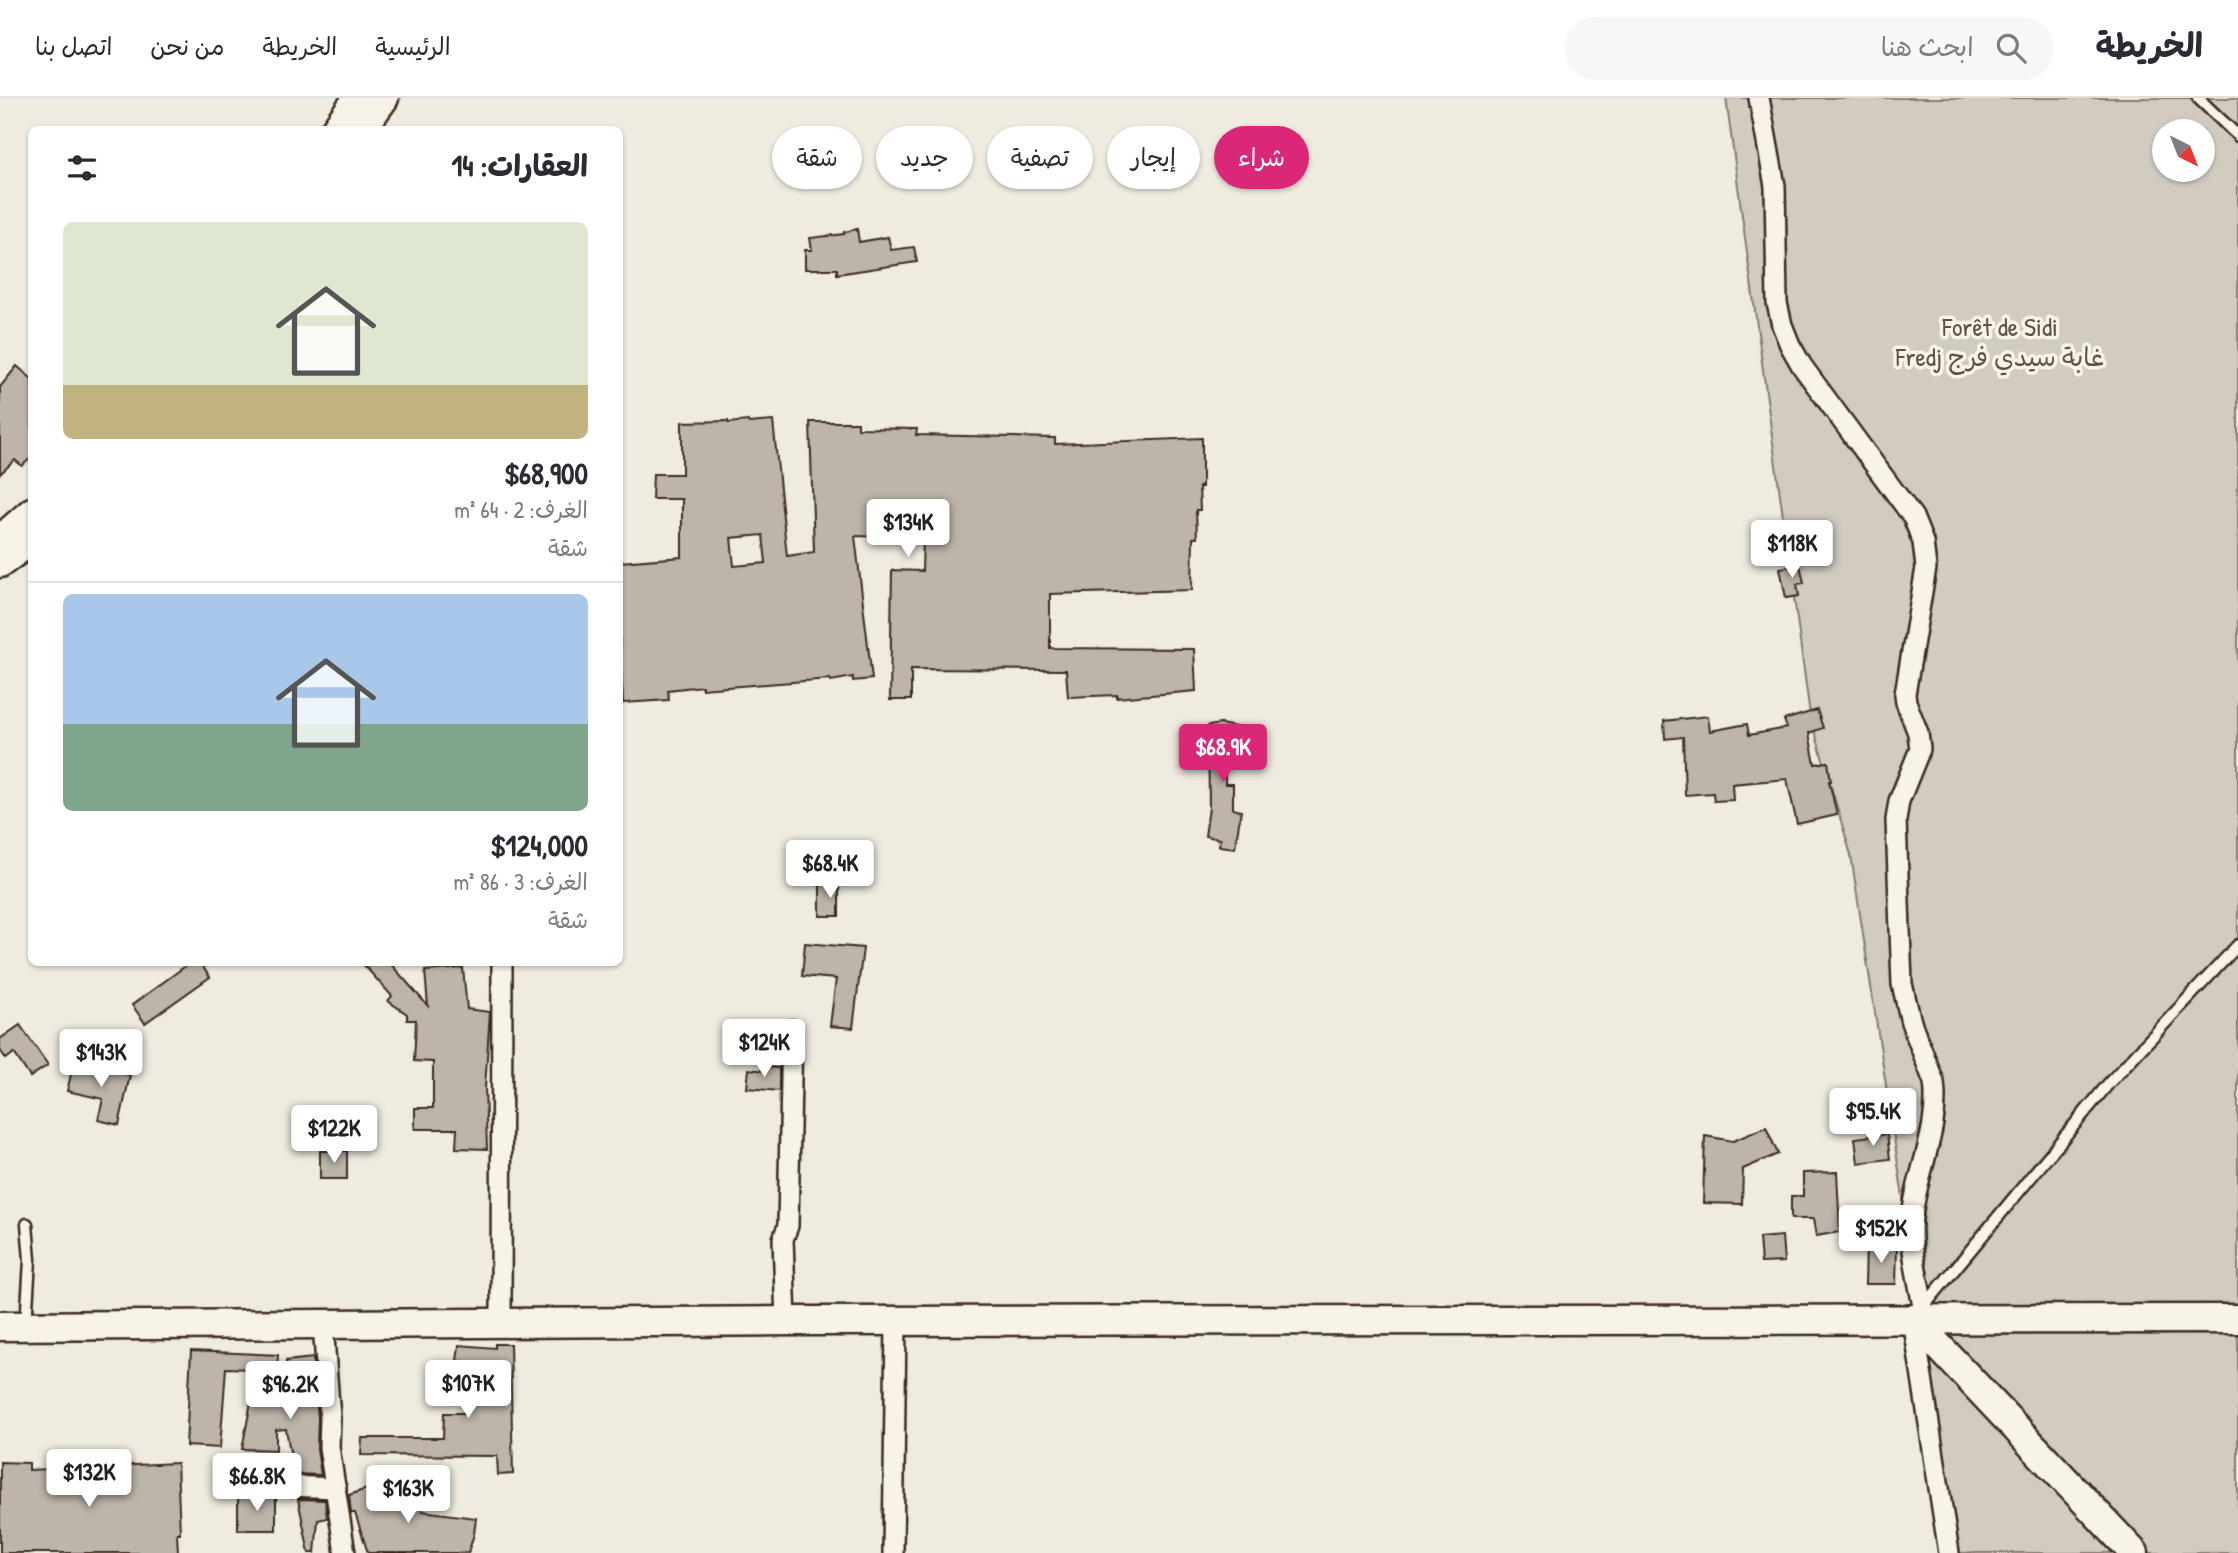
<!DOCTYPE html>
<html lang="ar">
<meta charset="utf-8">
<style>
body{margin:0;font-family:"Patrick Hand","Playpen Sans Arabic",sans-serif;background:#f7f7f7;color:#2b2b33;direction:rtl;height:100vh;display:flex;flex-direction:column;font-size:26px;white-space:nowrap}
*{box-sizing:border-box;margin:0}
p{font-size:23px;color:#7c7c81}
.icon{flex:none;width:38px;height:38px;fill:none;stroke:currentColor;stroke-width:2;stroke-linecap:round;stroke-linejoin:round}
.map{position:relative;flex:1;overflow:hidden;direction:ltr}
.side{position:absolute;left:28px;top:28px;width:595px;height:840px;display:flex;flex-direction:column;background:#fff;border-radius:10px;box-shadow:0 2px 5px #0004;direction:rtl}
.side>*{flex:none}
.banner{position:absolute;left:644px;top:28px;width:665px;height:63px;direction:rtl;display:flex;gap:14px}
.needle{width:46px;rotate:138deg}
.buttons{position:absolute;left:2152px;top:21px;display:grid;gap:14px}
.buttons a{display:grid;place-items:center;width:63px;height:63px;border-radius:50%;background:#fff;box-shadow:0 2px 5px #0004;font-size:35px}
.price{position:absolute;translate:-50% -60px;padding:0 16px;border-radius:7px;background:#fff;color:#222;font-size:23px;line-height:46px;filter:drop-shadow(0 2px 4px #0008)}
.price::after{content:'';position:absolute;left:50%;top:42px;width:21px;height:16px;margin-left:-10px;background:inherit;clip-path:polygon(0 0,100% 0,50% 100%)}
.price.active{background:#db2777;color:#fff}
ul{padding:0;list-style:none}
li{display:grid;align-content:center;gap:14px;height:371px;padding:0 35px}
li+li{border-top:2px solid #e1e1e2}
li span{display:grid;place-items:center;height:217px;border-radius:10px;color:#555}
li>.icon{margin-inline-start:auto}
span .icon{width:126px;height:126px;fill:#fffc;stroke-width:1}
li b{font-size:30px}
h2{display:flex;justify-content:space-between;align-items:center;height:84px;padding:0 35px;font-size:30px}
.tag{padding:0 24px;border-radius:32px;background:#fff;box-shadow:0 2px 5px #0004;font-size:24px;line-height:63px}
.tag.active{background:#db2777;color:#fff}
header{display:flex;align-items:center;gap:42px;box-sizing:border-box;height:98px;padding:0 35px;background:#fff;border-bottom:2px solid #e1e1e2}
header strong{font-size:33px}
nav{display:flex;gap:38px;margin-inline-start:auto;font-size:24px}
.search{width:490px;height:63px;background:#f7f7f7;display:flex;align-items:center;gap:18px;box-sizing:border-box;padding:0 24px;border-radius:38px;color:#7c7c81;font-size:26px}
.map>svg:first-child{display:block}
</style>
<header>
<strong>الخريطة</strong>
<div class="search"><svg class="icon" aria-label="search" viewBox="0 0 24 24"><circle cx="10" cy="10" r="6"/><path d="M15 15l6 6"/></svg>ابحث هنا</div>
<nav><a>الرئيسية</a><a>الخريطة</a><a>من نحن</a><a>اتصل بنا</a></nav>
</header>
<div class="map">
<svg width="2238" height="1455" viewBox="0 0 2238 1455">
<rect width="100%" height="100%" fill="#efebe0"/>
<filter id="ink" filterUnits="userSpaceOnUse"><feTurbulence type="fractalNoise" baseFrequency=".0143" numOctaves="2"/><feDisplacementMap in="SourceGraphic" scale="14" xChannelSelector="R" yChannelSelector="G"/><feConvolveMatrix kernelMatrix="1 2 1 2 8 2 1 2 1" color-interpolation-filters="sRGB"/></filter>
<g filter="url(#ink)">
<path fill="#d1cbc0" stroke="#867a6f" stroke-width="2" fill-rule="evenodd" d="M1726,0H2238V1455H1957L1851,757L1810,617ZM2165,33H2203V72H2165Z"/>
<g fill="#bdb5aa" stroke="#3b2a1e" stroke-width="2" fill-rule="evenodd">
<polygon points="857,131 859,144 888,139 891,152 914,149 917,164 837,176 837,171 805,171 805,152 812,152 810,140 844,136 844,134"/>
<polygon points="17,268 32,281 32,359 22,368 15,362 0,376 0,289"/>
<path d="M728,323V325L748,323L749,325L773,323L787,458L814,454L810,324H858V330L917,331L916,337L1055,340V346L1202,340V389H1199L1200,412H1196L1197,440H1193L1192,492L1050,496V550L1194,551L1196,593L1117,600V597L1068,599L1066,572L911,571V602H890L892,472L922,473L923,440L855,438L872,581L853,583V579L831,583L830,581L702,591V588L668,592L669,602L623,605L620,547V464L682,459V401H652L653,376H682V324ZM763,437L766,465L734,468L731,440Z"/>
<polygon points="1800,467 1804,485 1797,486 1799,498 1786,500 1780,470"/>
<polygon points="1817,612 1823,630 1809,635 1815,666 1828,664 1831,683 1829,683 1837,717 1797,726 1787,681 1732,686 1733,702 1714,703 1713,695 1685,697 1683,639 1665,641 1664,623 1708,618 1710,633 1747,626 1749,637 1787,630 1784,622"/>
<polygon points="1220,626 1247,631 1242,655 1225,652 1225,686 1233,686 1233,711 1241,713 1235,750 1219,748 1220,741 1205,738 1209,710 1208,628"/>
<rect x="820" y="786" width="19" height="32"/>
<polygon points="805,845 863,850 853,930 830,928 836,881 802,878"/>
<polygon points="191,864 199,864 210,879 145,925 132,907"/>
<polygon points="361,864 389,864 428,908 425,873 463,870 467,911 490,914 485,990 487,1051 456,1050 457,1031 415,1031 415,1010 433,1010 433,964 414,963 416,922 407,922 407,916 388,903 392,898"/>
<polygon points="20,927 48,967 30,979 14,955 6,961 0,952 0,941"/>
<polygon points="74,965 130,977 119,1027 98,1022 103,1001 67,993"/>
<polygon points="767,969 779,970 779,993 747,990 749,971 767,973"/>
<polygon points="1766,1029 1778,1056 1743,1071 1742,1106 1703,1105 1705,1038 1733,1043"/>
<polygon points="1887,1036 1890,1061 1858,1065 1855,1040"/>
<rect x="320" y="1053" width="27" height="28"/>
<polygon points="1837,1074 1840,1134 1816,1138 1813,1121 1791,1121 1791,1098 1803,1098 1803,1075"/>
<polygon points="1782,1138 1784,1164 1761,1165 1759,1140"/>
<polygon points="1866,1148 1897,1148 1896,1186 1865,1186"/>
<polygon points="495,1246 510,1246 513,1376 498,1377 497,1358 361,1357 362,1340 443,1340 444,1315 464,1315 465,1294 496,1294 495,1267 457,1263 459,1247 495,1250"/>
<polygon points="191,1253 278,1257 277,1272 226,1270 220,1350 186,1348"/>
<polygon points="313,1260 318,1320 317,1351 321,1377 294,1376 286,1331 276,1332 276,1352 242,1351 251,1304 292,1311 286,1263"/>
<polygon points="0,1364 29,1365 29,1372 177,1365 180,1435 177,1435 178,1455 0,1455"/>
<polygon points="372,1389 373,1391 398,1391 398,1395 425,1402 422,1413 476,1420 474,1436 468,1455 368,1455 355,1415 351,1415 349,1397"/>
<polygon points="238,1398 276,1400 276,1432 238,1432"/>
<polygon points="298,1401 325,1402 327,1420 318,1422 315,1455 309,1455"/>
</g>
<g fill="none" stroke-linecap="round" stroke-linejoin="round">
<defs>
<g id="lane">
<polyline points="2198,0 2238,38"/>
<polyline points="1925,1207 2109,985 2238,847"/>
<polyline points="26,1227 30,1162 27,1126"/>
</g>
<g id="street">
<path d="M1759,0L1775,88L1777,205L1782,227L1790,247L1802,268L1913,419L1923,444L1926,470L1905,596L1906,604L1918,635L1920,651L1899,703L1896,722L1902,886L1911,924L1934,984C1940,1029 1919,1069 1913,1112C1908,1144 1918,1179 1923,1209"/>
<polyline points="1913,1222 1949,1455"/>
<polyline points="786,1223 783,1141 788,1128 792,932"/>
<polyline points="501,1225 502,864"/>
<polyline points="323,1226 330,1320 329,1349 345,1455"/>
<polyline points="240,1386 336,1390"/>
<polyline points="893,1455 896,1223"/>
</g>
<g id="secondary">
<polyline points="335,32 358,0"/>
<polyline points="361,32 384,0"/>
<polyline points="0,442 32,414"/>
<polyline points="0,465 32,442"/>
<polyline points="1913,1221 2134,1455"/>
<polyline points="0,1228 811,1223 2238,1221"/>
</g>
</defs>
<use href="#lane" stroke="#3b2a1e" stroke-width="15"/>
<use href="#street" stroke="#3b2a1e" stroke-width="24"/>
<use href="#secondary" stroke="#3b2a1e" stroke-width="33"/>
<use href="#lane" stroke="#f7f3e8" stroke-width="10"/>
<use href="#street" stroke="#f7f3e8" stroke-width="19"/>
<use href="#secondary" stroke="#f7f3e8" stroke-width="28"/>
</g>
</g>
<g text-anchor="middle" stroke-width="7" stroke-linejoin="round" paint-order="stroke">
<g font-size="26" fill="#605246" stroke="#f7f3e8">
<text x="2000" y="238">Forêt de Sidi<tspan x="2000" dy="30">Fredj غابة سيدي فرج</tspan></text>
</g>
</g>
</svg>
<div class="buttons">
<a><svg class="needle" viewBox="-14 -14 28 28"><path d="M0-13l5 13h-10z" fill="#e53935"/><path d="M0 13l5-13h-10z" fill="#7c7c81"/></svg></a>
</div>
<b class="price" style="left:908px;top:461px">$134K</b>
<b class="price" style="left:1792px;top:482px">$118K</b>
<b class="price active" style="left:1223px;top:686px">$68.9K</b>
<b class="price" style="left:830px;top:802px">$68.4K</b>
<b class="price" style="left:764px;top:981px">$124K</b>
<b class="price" style="left:101px;top:991px">$143K</b>
<b class="price" style="left:1873px;top:1050px">$95.4K</b>
<b class="price" style="left:334px;top:1067px">$122K</b>
<b class="price" style="left:1881px;top:1167px">$152K</b>
<b class="price" style="left:468px;top:1322px">$107K</b>
<b class="price" style="left:290px;top:1323px">$96.2K</b>
<b class="price" style="left:89px;top:1411px">$132K</b>
<b class="price" style="left:257px;top:1415px">$66.8K</b>
<b class="price" style="left:408px;top:1427px">$163K</b>
<div class="banner">
<a class="tag active">شراء</a>
<a class="tag">إيجار</a>
<a class="tag">تصفية</a>
<a class="tag">جديد</a>
<a class="tag">شقة</a>
</div>
<section class="side">
<h2>العقارات: 14<svg class="icon" aria-label="filters" viewBox="0 0 24 24"><path d="M4 7h16M4 17h16"/><circle cx="9" cy="7" r="2"/><circle cx="15" cy="17" r="2"/></svg></h2>
<ul>
<li><span style="background:linear-gradient(#dfe7d0 75%,#c2b280 0)"><svg class="icon" aria-label="home" viewBox="0 0 24 24"><path d="M3 11l9-7 9 7M6 9v11h12V9"/></svg></span><div><b>$68,900</b><p>الغرف: 2 · 64 m²</p><p>شقة</p></div></li>
<li><span style="background:linear-gradient(#a9c7e8 60%,#7fa58c 0)"><svg class="icon" aria-label="home" viewBox="0 0 24 24"><path d="M3 11l9-7 9 7M6 9v11h12V9"/></svg></span><div><b>$124,000</b><p>الغرف: 3 · 86 m²</p><p>شقة</p></div></li>
</ul>
</section>
</div>
